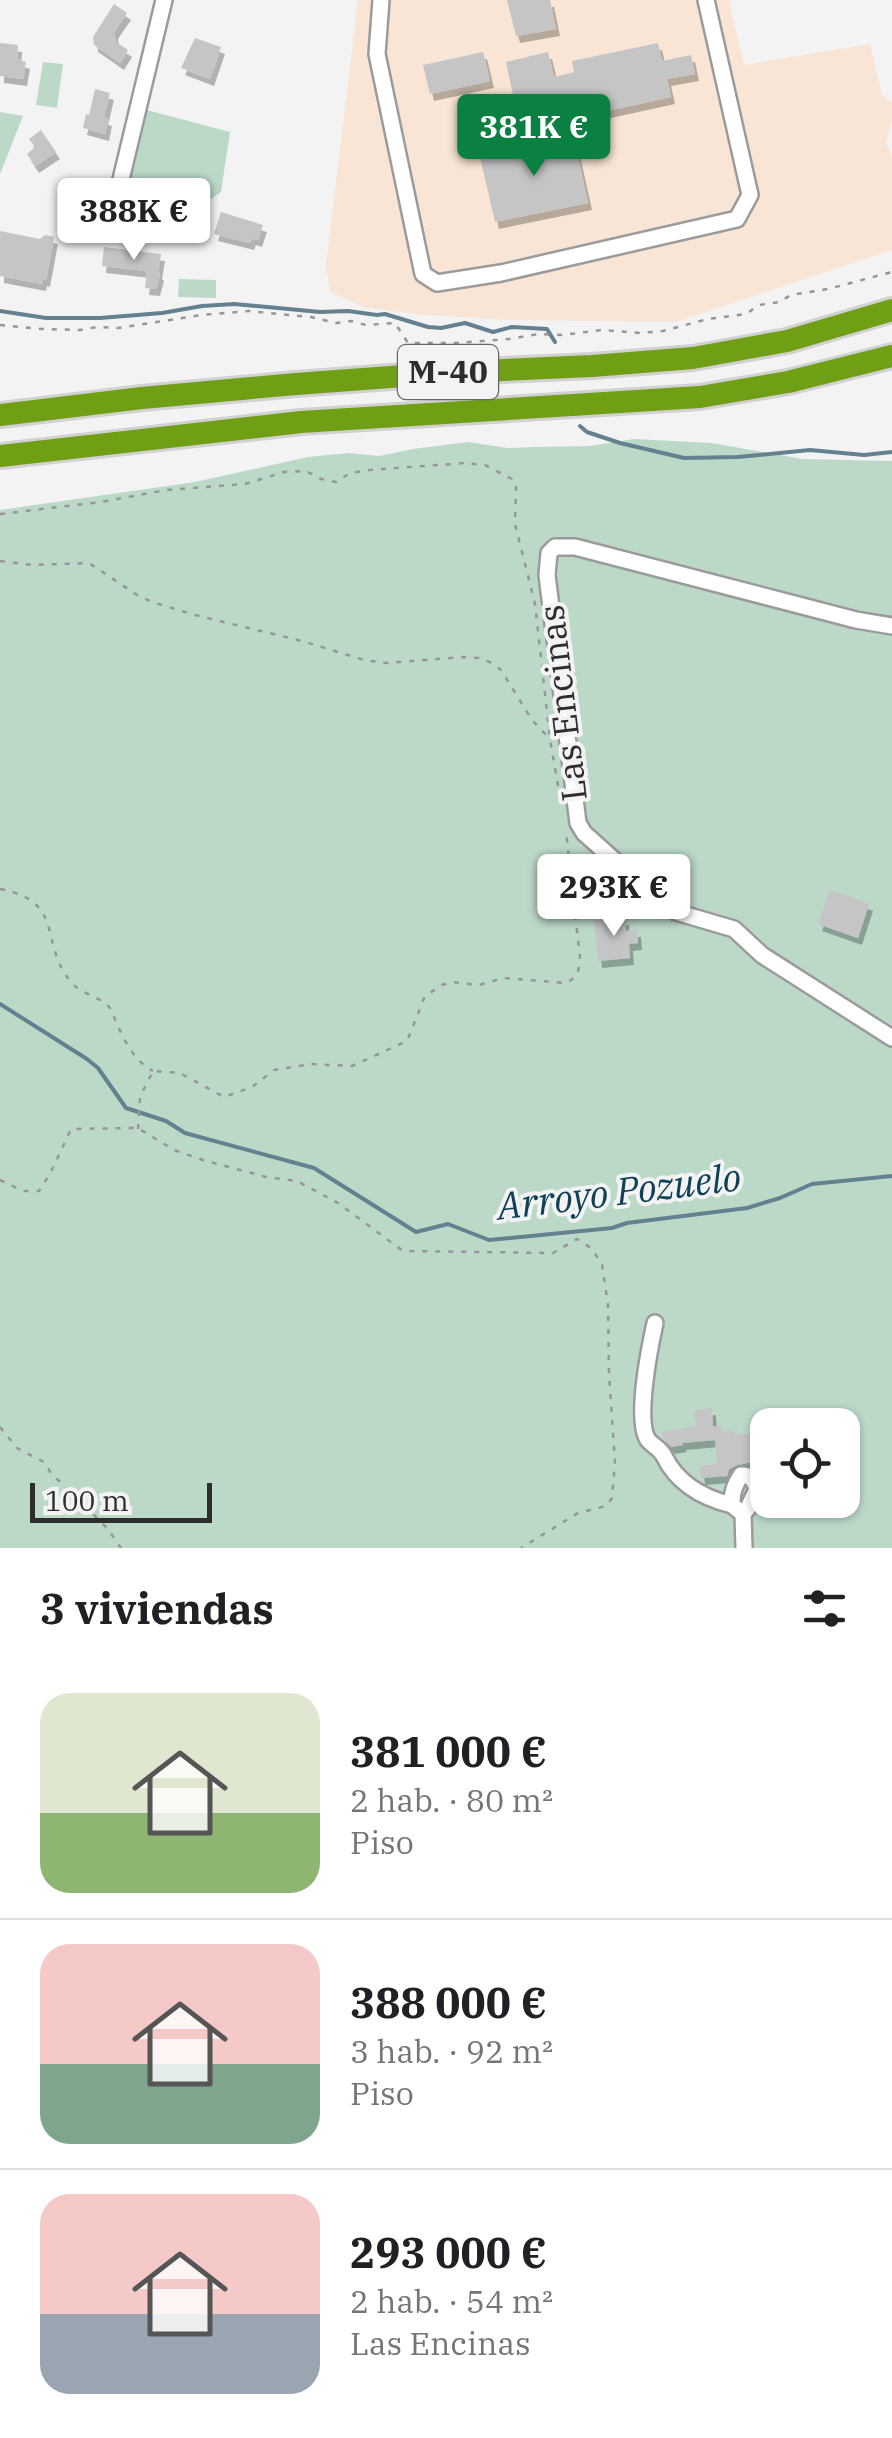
<!DOCTYPE html>
<html lang="es">
<meta charset="utf-8">
<style>
body{margin:0;font-family:"IBM Plex Serif",serif;background:#f6f6f6;color:#202124;height:100vh;display:flex;flex-direction:column;font-size:38px;white-space:nowrap}
*{box-sizing:border-box;margin:0}
p{font-size:32px;color:#757577}
.icon{flex:none;width:55px;height:55px;fill:none;stroke:currentColor;stroke-width:2;stroke-linecap:round;stroke-linejoin:round}
.map{position:relative;height:1548px;overflow:hidden}
.drawer{display:flex;flex-direction:column;background:#fff;flex:1}
.drawer>*{flex:none}
.fabs{position:absolute;left:750px;top:1408px;display:grid;gap:20px}
.fabs a{display:grid;place-items:center;width:110px;height:110px;border-radius:20px;background:#fff;box-shadow:0 2px 8px #0004;font-size:50px}
.scale{position:absolute;left:30px;bottom:25px;width:182px;box-sizing:border-box;padding-left:10px;border:5px solid #2d2d2d;border-top:0;font-size:28px;line-height:35px;white-space:nowrap;color:#2d2d2d;-webkit-text-stroke:8px #f3f3f4;paint-order:stroke}
.price{position:absolute;translate:-50% -85px;padding:0 22px;border-radius:10px;background:#fff;color:#222;font-size:32px;line-height:65px;filter:drop-shadow(0 2px 5px #0008)}
.price::after{content:'';position:absolute;left:50%;top:60px;width:30px;height:22px;margin-left:-15px;background:inherit;clip-path:polygon(0 0,100% 0,50% 100%)}
.price.on{background:#0b8043;color:#fff}
ul{padding:0;list-style:none}
li{display:flex;align-items:center;gap:30px;height:250px;padding:0 40px}
li+li{border-top:2px solid #e0e0e0}
li span{display:grid;place-items:center;flex:none;width:280px;height:200px;border-radius:30px;color:#555}
li>.icon{margin-inline-start:auto}
span .icon{width:120px;height:120px;fill:#fffc;stroke-width:1}
li b{font-size:42px}
h2{display:flex;justify-content:space-between;align-items:center;height:120px;padding:0 40px;font-size:42px}
.map>svg:first-child{display:block}
</style>
<div class="map">
<svg width="892" height="1548" viewBox="0 0 892 1548">
<defs>
<filter id="shadow"><feDropShadow dx="4" dy="7" stdDeviation="0" flood-color="#0004"/></filter>
</defs>
<rect width="100%" height="100%" fill="#f3f3f4"/>
<polygon fill="#f9e5d5" points="358,0 729,0 744,65 870,44 882,95 892,103 892,120 886,142 892,157 892,250 676,322 508,320 426,315 366,308 330,292 326,265"/>
<g fill="#bcd9c8" fill-rule="evenodd">
<polygon points="43,62 63,64 57,108 36,105"/>
<polygon points="143,109 230,132 221,192 176,224 125,215 120,208"/>
<polygon points="0,112 23,116 0,174"/>
<polygon points="179,279 216,280 216,298 178,297"/>
<path d="M634,439L712,443L803,459L892,461V1548H0V510L195,482L308,457L349,453L379,456L413,449L468,442L507,448L533,447L590,446ZM768,1425H842V1500H768Z"/>
</g>
<g fill="none" stroke-linecap="round" stroke-linejoin="round">
<g stroke="#65808e" stroke-width="4">
<polyline points="0,311 46,318 100,318 162,313 202,306 234,304 320,312 348,311 377,315 385,314 428,327 441,328 465,323 493,332 512,327 547,329 555,342"/>
<polyline points="580,426 587,432 620,443 684,458 738,457 810,450 864,455 892,452"/>
<polyline points="0,1004 87,1059 98,1068 126,1108 166,1121 185,1133 314,1168 416,1232 448,1224 489,1240 612,1228 627,1223 747,1208 780,1198 812,1184 892,1176"/>
</g>
</g>
<g fill="#c5c5c6" filter="url(#shadow)">
<polygon points="507,0 550,0 556,29 516,36"/>
<polygon points="114,4 127,13 114,32 116,42 128,50 120,63 94,45 93,37"/>
<polygon points="195,38 221,47 210,79 181,68"/>
<polygon points="0,43 18,45 17,59 26,62 23,79 0,76"/>
<polygon points="658,43 662,61 691,55 695,74 667,79 671,97 584,116 581,105 572,108 568,94 515,105 506,62 548,52 554,77 574,72 572,61"/>
<polygon points="483,52 490,81 430,94 423,65"/>
<polygon points="95,89 110,93 104,118 108,119 105,134 83,128 86,114 89,115"/>
<polygon points="41,130 56,152 35,166 27,154 35,147 29,139"/>
<polygon points="573,135 588,203 495,222 480,157"/>
<polygon points="221,212 263,225 258,240 252,238 250,243 214,234"/>
<polygon points="0,231 40,239 45,235 54,237 46,280 43,279 42,284 0,276"/>
<polygon points="104,247 161,254 158,272 160,274 156,289 145,288 147,271 102,266"/>
<polygon points="830,890 869,904 858,938 818,924"/>
<polygon points="625,918 626,931 637,930 638,943 629,944 630,958 598,961 594,920"/>
<polygon points="712,1408 713,1426 721,1426 722,1432 731,1430 737,1435 759,1433 762,1460 737,1465 729,1469 727,1476 701,1478 700,1466 717,1464 715,1440 682,1443 683,1445 671,1447 663,1438 662,1432 696,1426 694,1410"/>
</g>
<g fill="none" stroke-linecap="round" stroke-linejoin="round">
<defs>
<g id="minor">
<polyline points="164,0 112,217 168,226"/>
<polyline points="381,0 377,54 423,274 437,283 501,273 737,219 750,195 706,0"/>
<polyline points="892,626 856,620 575,547 555,547 549,553 547,575 578,823 584,833 662,903 676,912 734,929 762,955 892,1038"/>
<path d="M655,1323C650,1346 635,1420 648,1440C653,1446 660,1448 664,1456C677,1483 703,1498 732,1505"/>
<path d="M743,1514L732,1505C731,1494 735,1484 741,1475C751,1475 754,1480 757,1489L748,1508L743,1514L744,1548"/>
</g>
<g id="highway">
<polyline points="0,415 142,398 296,384 458,372 592,366 693,358 787,341 892,310"/>
<polyline points="0,456 301,422 700,397 788,382 892,356"/>
</g>
</defs>
<use href="#minor" stroke="#9b9b9c" stroke-width="20"/>
<use href="#highway" stroke="#d1d1d1" stroke-width="28"/>
<g stroke="#969697" stroke-width="2.5" stroke-dasharray="5 8" stroke-linecap="butt">
<polyline points="0,325 42,329 80,330 97,327 118,328 201,315 249,311 311,317 336,323 351,321 366,325 395,323 408,343 457,343 509,339 539,334 563,335 601,330 640,333 663,331 708,319 746,314 759,305 779,302 791,295 828,289 892,272"/>
<polyline points="0,514 101,502 166,490 245,484 284,472 306,471 321,479 336,482 350,473 369,470 465,463 485,465 512,479 516,485 515,524 535,604 550,739 561,803"/>
<polyline points="0,561 32,565 89,563 137,595 152,602 195,615 302,641 364,660 386,663 463,657 479,658 492,663 501,670 532,720 549,738"/>
<path d="M0,889C67,902 38,943 71,982C80,994 100,996 110,1008C113,1012 114,1017 116,1022C124,1040 135,1062 153,1071"/>
<path d="M138,1129L140,1097L153,1071L180,1073L224,1097L252,1087L274,1070L311,1064L352,1066L407,1041L425,996L442,985L452,982L479,985L504,978L566,983C578,977 579,971 580,958L566,831"/>
<polyline points="0,1180 23,1191 39,1191 50,1174 71,1129 133,1128 141,1130 174,1150 203,1160 266,1177 297,1181 338,1203 403,1251 553,1253 577,1239 591,1248 602,1264 608,1305 609,1374 615,1462 612,1498 606,1506 578,1513 521,1548"/>
<polyline points="0,1427 17,1448 44,1462 51,1473 107,1528 121,1548"/>
</g>
<use href="#minor" stroke="#fff" stroke-width="15"/>
<use href="#highway" stroke="#709e14" stroke-width="22"/>
</g>
<g text-anchor="middle" stroke-width="8" stroke-linejoin="round" paint-order="stroke">
<rect fill="#f3f3f4" stroke="#686869" stroke-width="2.5" x="398" y="345" width="100" height="54" rx="8"/>
<g font-size="32" font-weight="bold" fill="#2d2d2d">
<text x="448" y="383">M-40</text>
</g>
<g font-size="35" fill="#2d2d2d" stroke="#f3f3f4">
<text transform="translate(563 703) rotate(-97)" y="12">Las Encinas</text>
</g>
<g font-size="38" font-style="italic" fill="#0e4057" stroke="#f3f3f4">
<text transform="translate(619 1192) rotate(-7)" y="13">Arroyo Pozuelo</text>
</g>
</g>
</svg>
<div class="fabs">
<a><svg class="icon" aria-label="locate" viewBox="0 0 24 24"><circle cx="12" cy="12" r="6"/><path d="M12 2v4M12 18v4M2 12h4M18 12h4"/></svg></a>
</div>
<div class="scale">100 m</div>
<b class="price on" style="left:534px;top:179px">381K €</b>
<b class="price" style="left:134px;top:263px">388K €</b>
<b class="price" style="left:614px;top:939px">293K €</b>
</div>
<section class="drawer">
<h2>3 viviendas<svg class="icon" aria-label="filters" viewBox="0 0 24 24"><path d="M4 7h16M4 17h16"/><circle cx="9" cy="7" r="2"/><circle cx="15" cy="17" r="2"/></svg></h2>
<ul>
<li><span style="background:linear-gradient(#dfe7d0 60%,#8fb573 0)"><svg class="icon" aria-label="home" viewBox="0 0 24 24"><path d="M3 11l9-7 9 7M6 9v11h12V9"/></svg></span><div><b>381 000 €</b><p>2 hab. · 80 m²</p><p>Piso</p></div></li>
<li><span style="background:linear-gradient(#f6c9c9 60%,#7fa58c 0)"><svg class="icon" aria-label="home" viewBox="0 0 24 24"><path d="M3 11l9-7 9 7M6 9v11h12V9"/></svg></span><div><b>388 000 €</b><p>3 hab. · 92 m²</p><p>Piso</p></div></li>
<li><span style="background:linear-gradient(#f6c9c9 60%,#9aa5b1 0)"><svg class="icon" aria-label="home" viewBox="0 0 24 24"><path d="M3 11l9-7 9 7M6 9v11h12V9"/></svg></span><div><b>293 000 €</b><p>2 hab. · 54 m²</p><p>Las Encinas</p></div></li>
</ul>
</section>
